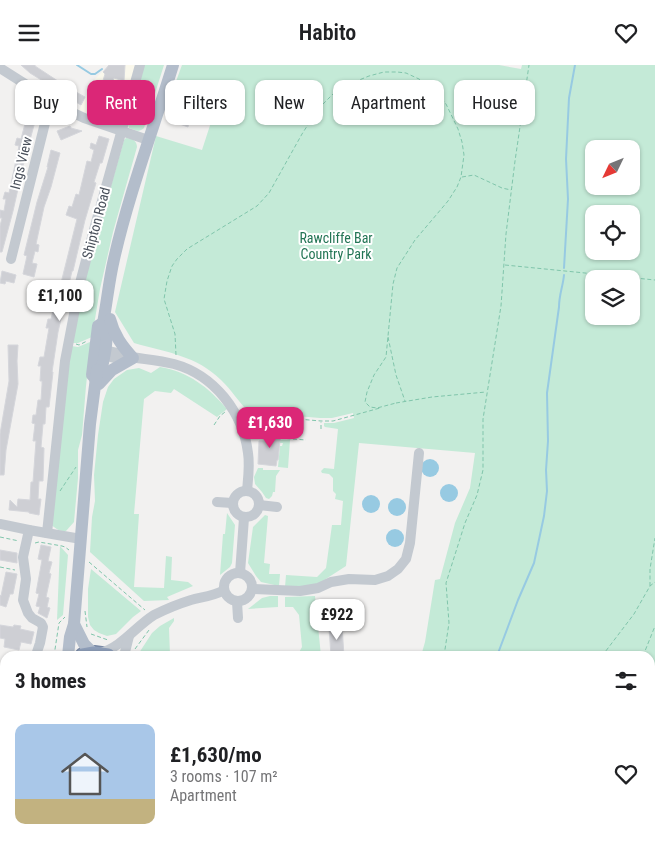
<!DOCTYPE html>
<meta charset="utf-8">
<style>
body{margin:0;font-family:"Roboto Condensed",sans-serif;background:#f6f6f6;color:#202124;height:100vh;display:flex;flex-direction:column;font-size:19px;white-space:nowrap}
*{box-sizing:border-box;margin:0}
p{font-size:16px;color:#757577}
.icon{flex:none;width:28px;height:28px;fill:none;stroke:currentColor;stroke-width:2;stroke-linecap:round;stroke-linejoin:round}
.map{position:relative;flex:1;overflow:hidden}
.panel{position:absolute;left:0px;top:586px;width:655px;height:196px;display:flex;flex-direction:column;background:#fff;border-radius:15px 15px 0 0;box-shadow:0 1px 4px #0004}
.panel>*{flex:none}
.banner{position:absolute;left:15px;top:15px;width:625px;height:45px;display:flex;gap:10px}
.needle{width:32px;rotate:227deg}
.buttons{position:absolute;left:585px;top:75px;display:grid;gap:10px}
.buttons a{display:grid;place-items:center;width:55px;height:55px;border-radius:10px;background:#fff;box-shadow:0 1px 4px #0004;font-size:25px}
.price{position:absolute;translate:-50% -42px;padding:0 11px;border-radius:10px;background:#fff;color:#222;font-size:16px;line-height:32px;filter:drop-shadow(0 1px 2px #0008)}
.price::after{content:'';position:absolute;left:50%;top:30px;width:15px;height:11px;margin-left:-8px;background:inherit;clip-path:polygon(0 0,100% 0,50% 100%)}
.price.current{background:#db2777;color:#fff}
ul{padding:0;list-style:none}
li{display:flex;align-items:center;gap:15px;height:125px;padding:0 15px}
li+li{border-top:1px solid #e0e0e0}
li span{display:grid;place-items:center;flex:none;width:140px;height:100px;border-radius:10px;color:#555}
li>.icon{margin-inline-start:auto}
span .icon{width:60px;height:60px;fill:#fffc;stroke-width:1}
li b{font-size:21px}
h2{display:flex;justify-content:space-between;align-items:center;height:60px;padding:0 15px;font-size:21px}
.tag{padding:0 18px;border-radius:10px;background:#fff;box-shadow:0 1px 4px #0004;font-size:18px;line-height:45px}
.tag.current{background:#db2777;color:#fff}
header{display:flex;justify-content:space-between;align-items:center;height:65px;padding:0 15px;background:#fff;font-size:22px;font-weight:600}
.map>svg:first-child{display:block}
</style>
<header><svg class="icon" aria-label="menu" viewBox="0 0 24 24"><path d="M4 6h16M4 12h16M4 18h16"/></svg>Habito<svg class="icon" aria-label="heart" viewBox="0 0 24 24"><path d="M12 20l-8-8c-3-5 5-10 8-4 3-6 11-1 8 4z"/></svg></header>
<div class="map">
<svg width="655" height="782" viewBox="0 0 655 782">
<rect width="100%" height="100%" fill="#f2f1f0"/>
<polygon fill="#faf8ec" points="109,0 135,0 121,52 113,57 79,45 95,14"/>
<g fill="#c4ead7" fill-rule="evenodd">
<path d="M144,0H164L144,63C139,68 135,65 129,63L128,59L137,27L145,29L144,31L150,33L153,27L150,26L151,24L147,23L146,28L137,26Z"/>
<path d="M182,0H499L521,4L522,0H655V614L650,624V591H421L425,577L435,515L440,514L455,458L470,423L475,388L359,378L346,501L318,519L304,522H285L286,510L317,512L326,503L332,460H341L343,436L335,434L336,429L333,426V413L329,409L322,408L321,406L324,403L334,404L338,364L325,362L324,361V358H334L354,353L353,348L332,353H320L249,347C239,338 232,325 221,315C197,291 166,287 134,278L115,247L156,71L202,85L215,45L171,30ZM594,84H631V121H594ZM594,149H631V186H594ZM594,214H631V251H594Z"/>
<path d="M126,73C132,73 137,76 137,82L113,167L100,224L92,272L78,278H72L83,219L124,75Z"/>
<path d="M90,277H91L86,321L82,370L78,385V413L74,457L66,466C57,466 58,464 51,460L71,281L78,282Z"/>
<path d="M160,302C189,307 208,322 227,344L217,352L174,324L171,328L155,326L144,334L134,449H139L134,522L164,523L166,491L172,492L171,515L188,517L193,521L167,532L169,535L144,536L90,487L92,452L95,436L94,410L98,370L103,337L108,322L114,314L127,305L139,303L151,308Z"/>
<polygon points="268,354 292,356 290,372 282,371 282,363 267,362"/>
<polygon points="280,375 290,375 288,403 278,402 280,381 282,381 283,378 280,378"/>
<polygon points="258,403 263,403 263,405 280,405 276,411 275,427 273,427 272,431 269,434 266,433 262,427 255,419 254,412"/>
<polygon points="227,448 235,460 232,498 230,502 220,510 223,469 225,469"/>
<polygon points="265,450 268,451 264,498 270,499 269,509 280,509 279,521 261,517 256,511 248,498 253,462"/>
<polygon points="60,481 68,490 63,550 57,555"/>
<polygon points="91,504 141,546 133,552 116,569 107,571 99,568 94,565 90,560 88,552 88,524"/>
<polygon points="270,531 278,531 278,542 248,544 262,533"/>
<polygon points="315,531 321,591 297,591 302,582 299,550 293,542 285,542 285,532"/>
<polygon points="174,553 174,556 169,563 170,590 172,591 142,591 139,588 152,568 160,561"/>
<polygon points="655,706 655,782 613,782 615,778 650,778 650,715"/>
<polygon points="407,778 569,778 566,782 406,782"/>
</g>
<g fill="#97cae2">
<circle cx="430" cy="403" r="9"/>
<circle cx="449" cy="428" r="9"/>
<circle cx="371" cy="439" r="9"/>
<circle cx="397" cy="442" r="9"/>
<circle cx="395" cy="473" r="9"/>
<polygon points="655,614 655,706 650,715 650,624"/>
</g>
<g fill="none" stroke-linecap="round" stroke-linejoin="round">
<g stroke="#97cae2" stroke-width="2">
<polyline points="77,0 91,9 95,9 102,4"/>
<polyline points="564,203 568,134 566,94 569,33 575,0"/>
<path d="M497,591L518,535L534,498L544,451L547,426L546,405L548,376L547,328L559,242C559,230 563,221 564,210"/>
<polyline points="433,782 434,778"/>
</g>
</g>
<g fill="#cecfd4" stroke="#d5d6db">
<polygon points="21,0 35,0 35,1 67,22 85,32 81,40 50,22 51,21 30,8"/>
<polygon points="109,0 125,0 124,16 114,13 111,22 121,29 113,41 109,38 105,44 98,40 101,36 96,33 105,20 102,19 105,9 103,7"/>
<polygon points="33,35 36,53 25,93 13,146 2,187 0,187 0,161 2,153 0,153 0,145 4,146 6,134 3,134 5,127 9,128 19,81 15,80 17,73 21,74 26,55 23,36"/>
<polygon points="181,44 190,47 188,51 194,53 193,59 189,57 188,62 177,58"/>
<polygon points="70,61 71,63 82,66 61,75 57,66"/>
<polygon points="99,71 109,74 102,98 100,98 94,117 96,118 85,155 73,206 72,206 58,267 52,307 53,307 49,342 46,342 45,359 43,359 41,382 44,383 43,416 39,416 38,434 41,434 39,450 29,448 29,447 9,445 10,435 17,442 18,434 30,435 31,417 33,417 36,376 33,376 35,359 32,358 33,350 36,350 38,335 41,335 42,320 42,316 40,316 41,301 38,301 40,292 44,292 49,263 46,263 48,254 51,254 54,241 51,241 53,235 55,236 58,221 60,222 77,154 66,150 69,141 72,142 76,129 79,130 87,96 91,97 94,85 90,83 91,78 96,80"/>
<polygon points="51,85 60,88 51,122 44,142 36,179 39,180 38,187 35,186 32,198 37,199 34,212 23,209 27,191 24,190 37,137 48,102 47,102"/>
<polygon points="2,206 16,210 14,218 6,216 5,219 0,218"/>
<polygon points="8,280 18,280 17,296 18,319 6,385 4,410 0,410 0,369 9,316"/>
<polygon points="267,365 281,366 278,395 277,395 276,401 258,399 259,376 267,376"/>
<polygon points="41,480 51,482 48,496 52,497 49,508 51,509 46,532 49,533 47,542 50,543 47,553 38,548 40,542 36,541 39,529 36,528 42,495 38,494"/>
<polygon points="0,485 17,488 17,498 0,495"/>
<polygon points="6,507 17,509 13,529 10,529 6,542 0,540 0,530 1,531"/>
<polygon points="0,560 13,562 14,560 21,561 20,564 34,567 31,579 21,577 19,585 4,582 5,574 0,573"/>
<polygon points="342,561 344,591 331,591 329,562"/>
</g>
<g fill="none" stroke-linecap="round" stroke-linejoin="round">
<defs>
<g id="highway">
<polyline points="83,591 94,589 108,591"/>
<polyline points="0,617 5,618"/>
<polyline points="650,649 655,649"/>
<polyline points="62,782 63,778"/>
</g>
</defs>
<use href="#highway" stroke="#7989a5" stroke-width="18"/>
<g stroke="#80c5ab" stroke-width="1" stroke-dasharray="4 2.5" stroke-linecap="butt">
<polyline points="462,112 474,110 502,123 511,125"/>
<polyline points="505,200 655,215"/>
<polyline points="388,272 396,310 405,336"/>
<polyline points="76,279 79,280 87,276"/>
<polyline points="176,290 175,269 164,234 167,216 172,201 177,194 187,184 257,141 269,128 302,69 318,44 335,27 347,20 369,11 384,7 397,7 406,8 419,14 433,24 446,39 458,64 462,77 464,90 461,112 457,122 448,136 415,175 397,203 393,219 386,292 374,310 367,327 365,337 370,342 377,343 396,338"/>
<polyline points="396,338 432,332 486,327"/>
<polyline points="243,344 250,350 321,356 333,356 380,343"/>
<polyline points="214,360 220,351 225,347"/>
<polyline points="321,364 321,357"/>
<polyline points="280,373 306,375"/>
<polyline points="60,426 76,402"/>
<polyline points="0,472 19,476"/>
<polyline points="35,478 39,477 62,481 65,482 69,485"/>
<polyline points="89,497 145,545"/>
<polyline points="0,502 15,505"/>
<polyline points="650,521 650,504 655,473"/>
<polyline points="85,546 87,562"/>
<polyline points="91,569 108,575"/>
<polyline points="135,584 149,565"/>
<polyline points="54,591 59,558 65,552"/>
<polyline points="444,591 449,558 446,518 465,458 477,430 483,405 483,354 501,241 506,169 515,96 529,0"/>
<polyline points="602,591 634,549 650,521 655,517"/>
<polyline points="643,591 655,561"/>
<polyline points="650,741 655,732"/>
<polyline points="0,775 5,776"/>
<polyline points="13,778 35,782"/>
<polyline points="410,782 411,778"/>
<polyline points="453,782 457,778"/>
<polyline points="543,782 546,778"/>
<polyline points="626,782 628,778"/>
</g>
<g stroke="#c3c9d0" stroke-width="10">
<polyline points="0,3 63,43 84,53 148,75"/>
<polyline points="11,194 45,58 54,39"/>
<path d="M125,291C118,295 110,293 104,288L109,286L122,289L125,291C141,294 158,295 174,299C214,310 243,347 248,388C250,400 248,414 247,426"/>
<circle cx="246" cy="439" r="13"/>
<polyline points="217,437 232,438"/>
<polyline points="259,440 277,442"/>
<polyline points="0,459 29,465 81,474"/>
<polyline points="29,465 23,492 26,514 23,535 28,548 32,553 41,558 43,562 40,578 37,587"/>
<polyline points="47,468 65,296 80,218 95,161 140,0"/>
<circle cx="238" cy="522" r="14"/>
<polyline points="240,508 244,453"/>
<polyline points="253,524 300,526 318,523 331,517 349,514 375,515 388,511 398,504 406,494 410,478 419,388"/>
<polyline points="237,537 238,553"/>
<path d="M100,588C122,582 135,562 154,550C166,544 178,539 191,535C202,532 214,531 224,525"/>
<polyline points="124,591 129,571"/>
</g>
<g stroke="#b3bdcb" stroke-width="12">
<polyline points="94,312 92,310 98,261 103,258"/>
<path d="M95,314L100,311C103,297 111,270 103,258C107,237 109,215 114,194C129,128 153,65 173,0"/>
<path d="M99,319L112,305L133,293C122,281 114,270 110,254"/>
<polyline points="74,559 84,579 94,589"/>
<polyline points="68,591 70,572 74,559 90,359 97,305"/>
</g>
<use href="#highway" stroke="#8e9eb9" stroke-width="15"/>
</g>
<g text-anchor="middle" stroke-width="4" stroke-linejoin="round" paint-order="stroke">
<g font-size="14" fill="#4a515c" stroke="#fff">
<text transform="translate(21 98) rotate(-76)" y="5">Ings View</text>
<text transform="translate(96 158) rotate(-75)" y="5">Shipton Road</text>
</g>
<g font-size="14" fill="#237555" stroke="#fff">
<text x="336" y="178">Rawcliffe Bar<tspan x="336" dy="16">Country Park</tspan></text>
</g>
</g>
</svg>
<div class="buttons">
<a><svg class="needle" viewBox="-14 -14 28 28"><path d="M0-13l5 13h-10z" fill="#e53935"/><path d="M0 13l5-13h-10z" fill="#757577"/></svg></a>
<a><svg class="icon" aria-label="locate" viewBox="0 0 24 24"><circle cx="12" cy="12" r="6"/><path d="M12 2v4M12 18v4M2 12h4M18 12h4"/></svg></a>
<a><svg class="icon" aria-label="layers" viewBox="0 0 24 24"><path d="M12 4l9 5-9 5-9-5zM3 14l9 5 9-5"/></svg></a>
</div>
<b class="price" style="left:60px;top:257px">£1,100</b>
<b class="price current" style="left:270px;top:384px">£1,630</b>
<b class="price" style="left:337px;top:576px">£922</b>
<div class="banner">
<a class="tag">Buy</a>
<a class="tag current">Rent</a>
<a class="tag">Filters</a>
<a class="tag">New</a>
<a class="tag">Apartment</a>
<a class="tag">House</a>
</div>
<section class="panel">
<h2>3 homes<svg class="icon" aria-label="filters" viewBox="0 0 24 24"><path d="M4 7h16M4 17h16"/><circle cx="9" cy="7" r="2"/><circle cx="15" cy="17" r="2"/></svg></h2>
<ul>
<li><span style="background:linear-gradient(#a9c7e8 75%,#c2b280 0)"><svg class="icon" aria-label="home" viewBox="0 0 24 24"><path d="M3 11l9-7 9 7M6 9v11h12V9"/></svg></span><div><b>£1,630/mo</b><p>3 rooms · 107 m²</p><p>Apartment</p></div><svg class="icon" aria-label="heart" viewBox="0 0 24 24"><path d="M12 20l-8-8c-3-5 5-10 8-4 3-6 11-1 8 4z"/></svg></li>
</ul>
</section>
</div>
